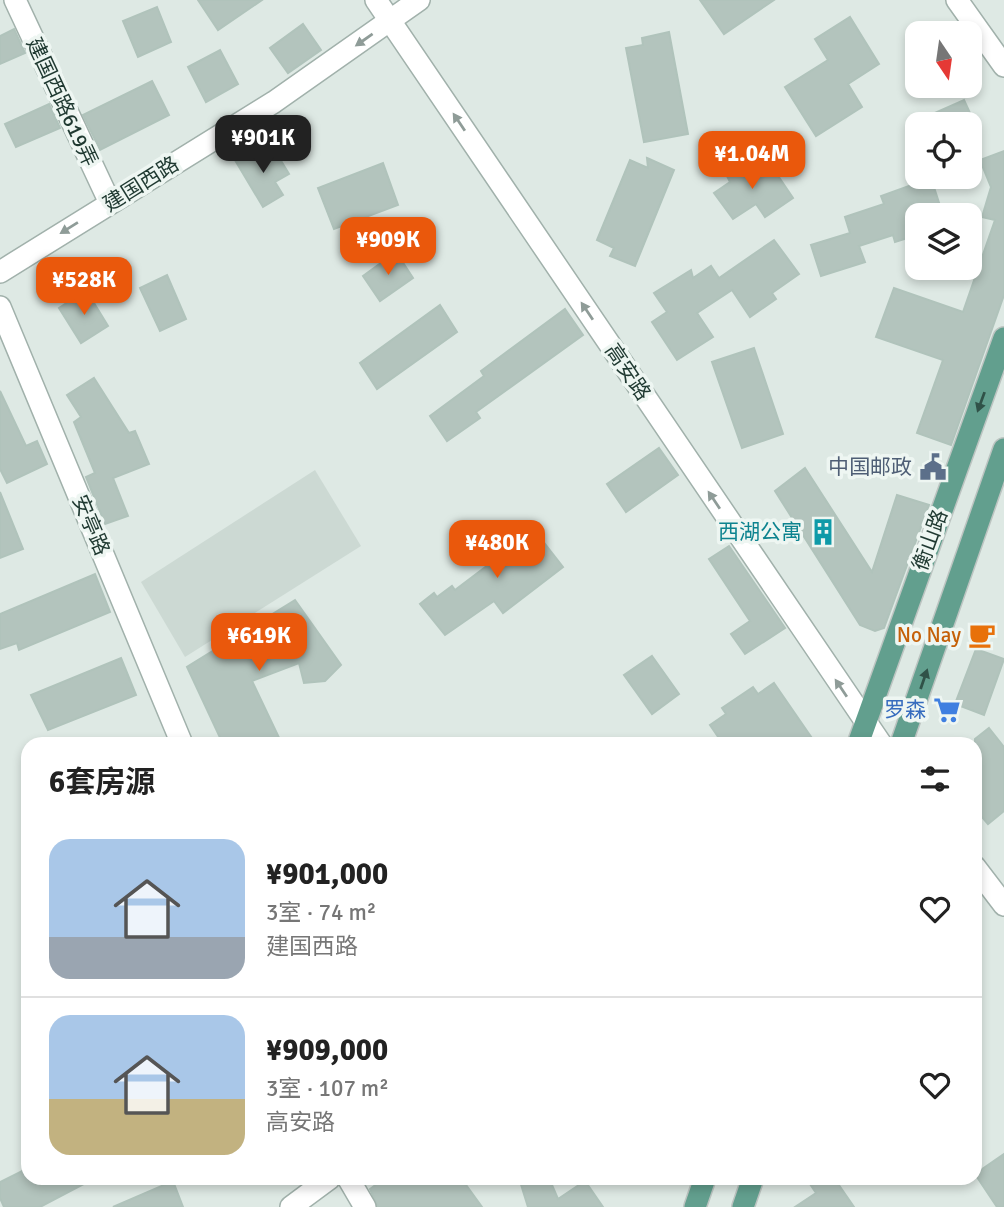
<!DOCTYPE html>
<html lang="zh">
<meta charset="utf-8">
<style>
body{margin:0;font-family:Signika,"Noto Sans SC",sans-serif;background:#f6f6f6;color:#222;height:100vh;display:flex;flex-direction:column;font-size:26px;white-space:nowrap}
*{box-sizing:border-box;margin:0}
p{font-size:23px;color:#767676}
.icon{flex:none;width:38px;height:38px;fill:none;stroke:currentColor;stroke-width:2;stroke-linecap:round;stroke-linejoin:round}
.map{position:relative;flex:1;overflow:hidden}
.panel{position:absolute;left:21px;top:737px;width:961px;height:448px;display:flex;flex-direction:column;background:#fff;border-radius:21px;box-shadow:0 4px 10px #0003}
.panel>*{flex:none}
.needle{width:46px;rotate:167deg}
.controls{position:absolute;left:905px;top:21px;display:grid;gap:14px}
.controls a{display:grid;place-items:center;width:77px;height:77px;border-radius:14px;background:#fff;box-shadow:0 4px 10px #0003;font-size:35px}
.price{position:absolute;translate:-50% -60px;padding:0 16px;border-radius:14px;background:#ea580c;color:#fff;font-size:23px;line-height:46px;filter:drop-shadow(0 2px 4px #0008)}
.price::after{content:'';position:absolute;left:50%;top:42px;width:21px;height:16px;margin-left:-10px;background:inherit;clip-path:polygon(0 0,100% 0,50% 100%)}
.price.on{background:#222;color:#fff}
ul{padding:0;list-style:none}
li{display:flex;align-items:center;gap:21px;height:175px;padding:0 28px}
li+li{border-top:2px solid #e0e0e0}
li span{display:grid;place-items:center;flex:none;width:196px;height:140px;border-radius:21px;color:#555}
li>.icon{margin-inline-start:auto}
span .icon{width:84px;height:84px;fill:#fffc;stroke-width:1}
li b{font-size:30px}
h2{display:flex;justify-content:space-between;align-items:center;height:84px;padding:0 28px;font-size:30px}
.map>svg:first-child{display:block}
</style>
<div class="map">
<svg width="1004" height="1207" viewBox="0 0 1004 1207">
<rect width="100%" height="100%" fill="#dee9e4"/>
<polygon fill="#ccd9d3" points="315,470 361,546 185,657 141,582"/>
<g fill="#b3c4bd" stroke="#b0c3bb" stroke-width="2">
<polygon points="198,0 262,0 218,30"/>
<polygon points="700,0 774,0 724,34"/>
<polygon points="157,7 171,42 138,57 123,21"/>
<polygon points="850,17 879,64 848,84 862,107 816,136 785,87 828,60 815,39"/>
<polygon points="303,24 321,50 288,73 270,48"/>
<polygon points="14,29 25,53 0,64 0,36"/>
<polygon points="669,32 688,134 644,142 626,48 643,45 642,38"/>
<polygon points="220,50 238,84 206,102 188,67"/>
<polygon points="152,81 169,115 100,150 83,115"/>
<polygon points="964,100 975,124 910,124"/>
<polygon points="49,104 60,128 16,147 5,124"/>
<polygon points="256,148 262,159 275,151 289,174 275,182 283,195 263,207 235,160"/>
<polygon points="1004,151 1004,295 951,445 917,433 943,360 876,337 894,288 963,312 995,220 982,217 991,187 980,160"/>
<polygon points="647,158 674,170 635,266 610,256 614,248 597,240 630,160 648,168"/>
<polygon points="749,158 762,178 774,170 793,198 765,217 756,204 733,219 714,193 730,182 726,174"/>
<polygon points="383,163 398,205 334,229 318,188"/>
<polygon points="931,178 943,215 917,215 917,235 895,242 893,235 859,246 865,262 821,276 811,245 850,233 845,217 884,204 881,196"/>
<polygon points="774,240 799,274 772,293 776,299 750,317 732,290 697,313 713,337 677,360 652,322 667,312 654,293 691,270 693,278 711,266 719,278"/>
<polygon points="396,252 413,278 380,301 363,276"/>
<polygon points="167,275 186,319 160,331 140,288"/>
<polygon points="86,290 108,326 81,343 59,308"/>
<polygon points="440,305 457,332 377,389 360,363"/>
<polygon points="565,309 583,335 476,412 480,418 447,441 430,416 484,376 481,371"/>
<polygon points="754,348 783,434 742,448 712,362"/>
<polygon points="94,378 129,433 135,431 149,464 113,478 128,516 105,524 86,477 95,473 74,422 81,417 67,395"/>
<polygon points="0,391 26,446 37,441 47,464 7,483 0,469"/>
<polygon points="659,448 678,475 626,512 607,484"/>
<polygon points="805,468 872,572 897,495 929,505 884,628 875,631 860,625 775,491"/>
<polygon points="0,492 23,549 0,558"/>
<polygon points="528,522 563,567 503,613 494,601 445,635 420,604 434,593 437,597 452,586 455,590 488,565 482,557"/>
<polygon points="729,546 785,628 745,654 731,634 750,621 709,559"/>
<polygon points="95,574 110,612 19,650 17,643 0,649 0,614"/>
<polygon points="295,600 341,665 325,681 304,683 299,663 252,681 282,744 223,744 187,667"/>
<polygon points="976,649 1004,659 984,715 955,704"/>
<polygon points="652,656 679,694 652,714 624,675"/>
<polygon points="121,658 136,695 48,730 31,695"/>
<polygon points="774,683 816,744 723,744 710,725 726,714 722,708 753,687 758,694"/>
<polygon points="989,728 1004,747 1004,811 988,824 975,809 975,739"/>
<polygon points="1004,1154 1004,1207 997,1207 975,1174"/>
<polygon points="28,1168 28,1178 95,1178 40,1207 4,1207 0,1198 0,1182"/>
<polygon points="385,1178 461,1178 482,1207 378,1207 370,1189"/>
<polygon points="519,1178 549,1178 558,1199 585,1181 603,1207 528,1207"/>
<polygon points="806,1178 834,1178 854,1207 795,1207 816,1193"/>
<polygon points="173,1181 183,1207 113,1207"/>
</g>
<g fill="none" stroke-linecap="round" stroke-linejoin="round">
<defs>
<g id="minor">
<polyline points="15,0 110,203"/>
<polyline points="376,0 881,744"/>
<polyline points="957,0 1004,66"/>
<polyline points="0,272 274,102 419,0"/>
<polyline points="0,307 182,744"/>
<polyline points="975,867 1004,905"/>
<polyline points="348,1178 365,1207"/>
<polyline points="291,1207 330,1178"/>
</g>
<g id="major">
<polyline points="858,744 1004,338"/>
<polyline points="901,744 1004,449"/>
<polyline points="695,1207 705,1178"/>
<polyline points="743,1207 753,1178"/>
</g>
</defs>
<use href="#minor" stroke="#a1b1ab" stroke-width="24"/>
<use href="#major" stroke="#bcc4c1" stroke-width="24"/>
<use href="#minor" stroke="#fff" stroke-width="21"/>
<use href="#major" stroke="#629f8e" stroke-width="21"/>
</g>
<defs><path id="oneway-solid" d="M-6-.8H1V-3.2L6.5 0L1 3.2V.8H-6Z" transform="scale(1.75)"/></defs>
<g fill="#8f9c98">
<use href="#oneway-solid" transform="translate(364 40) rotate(145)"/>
<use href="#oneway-solid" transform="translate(459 122) rotate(-124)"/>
<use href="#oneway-solid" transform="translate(69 228) rotate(148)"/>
<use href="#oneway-solid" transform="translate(587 311) rotate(-124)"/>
<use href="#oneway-solid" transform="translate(714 500) rotate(-124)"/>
<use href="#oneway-solid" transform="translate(841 688) rotate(-124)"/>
</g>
<g fill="#305248">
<use href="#oneway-solid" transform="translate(981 402) rotate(110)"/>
<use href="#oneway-solid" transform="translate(924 679) rotate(-71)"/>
</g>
<defs>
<symbol id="civic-bare" viewBox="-9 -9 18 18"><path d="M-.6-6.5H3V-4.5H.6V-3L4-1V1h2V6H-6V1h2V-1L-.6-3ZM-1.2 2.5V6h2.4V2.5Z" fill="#5c6f8a" stroke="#eef6f2" stroke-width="2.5" paint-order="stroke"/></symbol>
<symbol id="building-bare" viewBox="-9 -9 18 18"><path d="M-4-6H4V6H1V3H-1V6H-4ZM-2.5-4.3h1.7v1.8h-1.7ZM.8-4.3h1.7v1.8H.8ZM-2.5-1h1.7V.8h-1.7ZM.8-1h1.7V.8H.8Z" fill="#0f9aa8" stroke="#eef6f2" stroke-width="2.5" paint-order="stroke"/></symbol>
<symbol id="cafe-bare" viewBox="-9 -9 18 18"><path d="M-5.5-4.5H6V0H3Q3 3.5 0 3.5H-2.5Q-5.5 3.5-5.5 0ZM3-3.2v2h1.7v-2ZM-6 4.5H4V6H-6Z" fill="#e8710a" stroke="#eef6f2" stroke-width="2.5" paint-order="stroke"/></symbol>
<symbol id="supermarket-bare" viewBox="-9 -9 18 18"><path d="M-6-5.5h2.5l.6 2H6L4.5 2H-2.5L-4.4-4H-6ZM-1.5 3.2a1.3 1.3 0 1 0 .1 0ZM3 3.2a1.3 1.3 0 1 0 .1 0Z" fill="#3f7fe0" stroke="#eef6f2" stroke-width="2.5" paint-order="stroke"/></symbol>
</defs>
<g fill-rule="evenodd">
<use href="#civic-bare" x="914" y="448" width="38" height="38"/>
<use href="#building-bare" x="804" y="513" width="38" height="38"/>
<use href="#cafe-bare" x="963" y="616" width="38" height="38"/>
<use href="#supermarket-bare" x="928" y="691" width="38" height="38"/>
</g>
<g text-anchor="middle" stroke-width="7" stroke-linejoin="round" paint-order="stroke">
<g font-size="21" fill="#1f3931" stroke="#eef6f2">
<text transform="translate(62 102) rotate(65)" y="7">建国西路619弄</text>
<text transform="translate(141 184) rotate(-32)" y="7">建国西路</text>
<text transform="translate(628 372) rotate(56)" y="7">高安路</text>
<text transform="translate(91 525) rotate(67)" y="7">安亭路</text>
<text transform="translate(930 540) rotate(-70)" y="7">衡山路</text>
</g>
<g font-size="21" fill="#4e5e75" stroke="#eef6f2" text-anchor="end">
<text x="912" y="474">中国邮政</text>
</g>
<g font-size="21" fill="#0d838f" stroke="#eef6f2" text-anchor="end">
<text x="802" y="539">西湖公寓</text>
</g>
<g font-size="21" fill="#c56008" stroke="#eef6f2" text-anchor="end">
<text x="961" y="642">No Nay</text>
</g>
<g font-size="21" fill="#366cbe" stroke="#eef6f2" text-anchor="end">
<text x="926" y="717">罗森</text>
</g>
</g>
</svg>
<div class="controls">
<a><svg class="needle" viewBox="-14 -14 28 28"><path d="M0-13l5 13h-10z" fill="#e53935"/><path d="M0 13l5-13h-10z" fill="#767676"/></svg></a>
<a><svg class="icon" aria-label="locate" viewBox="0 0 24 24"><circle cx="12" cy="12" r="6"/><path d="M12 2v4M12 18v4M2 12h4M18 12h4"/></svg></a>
<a><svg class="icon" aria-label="layers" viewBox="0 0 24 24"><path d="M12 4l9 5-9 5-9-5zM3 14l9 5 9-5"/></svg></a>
</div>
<b class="price on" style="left:263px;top:175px">¥901K</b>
<b class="price" style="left:752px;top:191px">¥1.04M</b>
<b class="price" style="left:388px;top:277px">¥909K</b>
<b class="price" style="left:84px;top:317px">¥528K</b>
<b class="price" style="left:497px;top:580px">¥480K</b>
<b class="price" style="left:259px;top:673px">¥619K</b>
<section class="panel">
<h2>6套房源<svg class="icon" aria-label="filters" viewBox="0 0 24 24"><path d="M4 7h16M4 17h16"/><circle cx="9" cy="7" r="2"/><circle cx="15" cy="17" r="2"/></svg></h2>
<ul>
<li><span style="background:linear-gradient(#a9c7e8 70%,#9aa5b1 0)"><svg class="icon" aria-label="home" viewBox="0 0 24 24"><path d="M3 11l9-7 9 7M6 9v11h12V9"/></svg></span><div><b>¥901,000</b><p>3室 · 74 m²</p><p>建国西路</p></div><svg class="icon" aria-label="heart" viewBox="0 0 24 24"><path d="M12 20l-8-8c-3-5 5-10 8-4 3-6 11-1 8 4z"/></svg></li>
<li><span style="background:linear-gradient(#a9c7e8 60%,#c2b280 0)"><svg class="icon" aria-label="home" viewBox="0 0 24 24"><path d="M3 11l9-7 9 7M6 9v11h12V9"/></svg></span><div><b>¥909,000</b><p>3室 · 107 m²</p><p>高安路</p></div><svg class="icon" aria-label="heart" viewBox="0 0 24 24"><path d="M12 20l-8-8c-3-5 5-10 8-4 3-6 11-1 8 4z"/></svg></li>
</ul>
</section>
</div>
